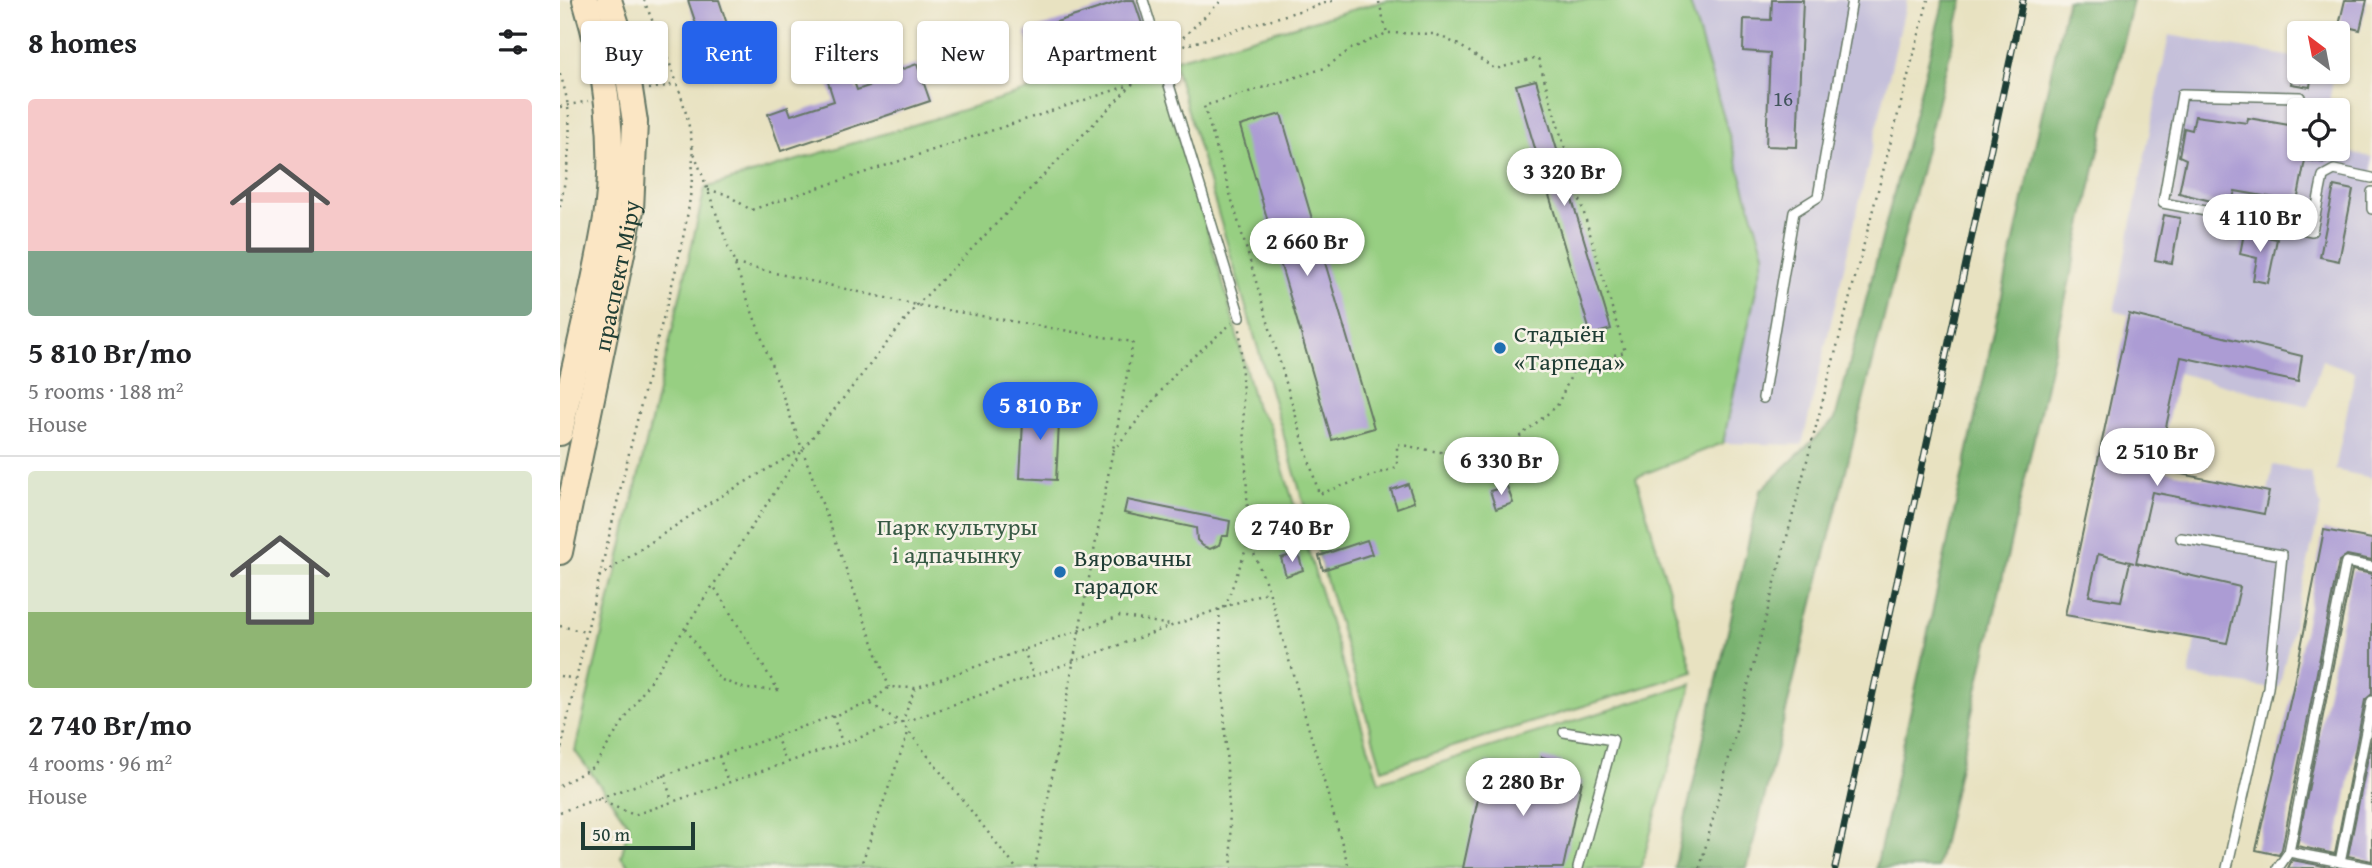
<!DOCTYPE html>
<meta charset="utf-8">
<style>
body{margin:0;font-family:"Gentium Book Plus",serif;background:#f2f2f2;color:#202124;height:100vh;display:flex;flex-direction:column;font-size:26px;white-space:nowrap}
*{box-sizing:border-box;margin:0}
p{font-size:23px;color:#757577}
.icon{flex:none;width:38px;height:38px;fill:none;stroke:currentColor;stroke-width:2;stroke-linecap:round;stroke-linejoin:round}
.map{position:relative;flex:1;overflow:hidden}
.drawer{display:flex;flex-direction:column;background:#fff;width:560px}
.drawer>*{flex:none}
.banner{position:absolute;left:21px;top:21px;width:665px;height:63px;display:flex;gap:14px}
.needle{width:46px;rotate:328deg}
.fabs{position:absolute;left:1727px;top:21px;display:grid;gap:14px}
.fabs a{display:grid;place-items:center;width:63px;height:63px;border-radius:7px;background:#fff;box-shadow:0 2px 5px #0004;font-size:35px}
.scale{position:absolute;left:21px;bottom:18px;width:114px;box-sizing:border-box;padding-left:7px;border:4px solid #1f3d34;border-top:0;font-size:19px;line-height:24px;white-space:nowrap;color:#1f3d34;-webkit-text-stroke:5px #f7f3e8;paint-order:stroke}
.price{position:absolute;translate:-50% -60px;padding:0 16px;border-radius:24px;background:#fff;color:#222;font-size:23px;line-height:46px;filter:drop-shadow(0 2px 4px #0008)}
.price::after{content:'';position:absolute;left:50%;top:42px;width:21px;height:16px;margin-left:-10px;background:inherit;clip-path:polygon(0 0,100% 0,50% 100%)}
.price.on{background:#2563eb;color:#fff}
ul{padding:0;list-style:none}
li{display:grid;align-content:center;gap:14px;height:371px;padding:0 28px}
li+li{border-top:2px solid #e0e0e0}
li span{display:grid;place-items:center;height:217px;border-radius:7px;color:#555}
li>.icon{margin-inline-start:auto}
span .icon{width:126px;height:126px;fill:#fffc;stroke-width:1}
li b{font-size:30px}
h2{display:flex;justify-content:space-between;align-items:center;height:84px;padding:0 28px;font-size:30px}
.pill{padding:0 24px;border-radius:7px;background:#fff;box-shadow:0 2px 5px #0004;font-size:24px;line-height:63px}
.pill.on{background:#2563eb;color:#fff}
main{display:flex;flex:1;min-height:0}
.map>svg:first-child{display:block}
</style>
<main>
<section class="drawer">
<h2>8 homes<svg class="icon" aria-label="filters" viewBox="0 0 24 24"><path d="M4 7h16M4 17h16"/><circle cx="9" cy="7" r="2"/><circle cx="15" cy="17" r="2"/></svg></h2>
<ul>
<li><span style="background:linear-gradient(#f6c9c9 70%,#7fa58c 0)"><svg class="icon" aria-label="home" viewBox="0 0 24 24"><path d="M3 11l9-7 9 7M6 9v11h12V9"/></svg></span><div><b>5 810 Br/mo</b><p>5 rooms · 188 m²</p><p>House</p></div></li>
<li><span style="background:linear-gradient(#dfe7d0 65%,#8fb573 0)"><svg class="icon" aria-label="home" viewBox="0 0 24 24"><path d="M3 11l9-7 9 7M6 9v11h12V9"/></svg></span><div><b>2 740 Br/mo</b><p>4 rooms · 96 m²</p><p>House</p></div></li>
</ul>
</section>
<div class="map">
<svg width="1812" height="868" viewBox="0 0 1812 868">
<rect width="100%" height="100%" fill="#f7f3e8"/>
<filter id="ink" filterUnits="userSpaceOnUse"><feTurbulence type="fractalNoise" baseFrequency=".0143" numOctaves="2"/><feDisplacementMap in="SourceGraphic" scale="14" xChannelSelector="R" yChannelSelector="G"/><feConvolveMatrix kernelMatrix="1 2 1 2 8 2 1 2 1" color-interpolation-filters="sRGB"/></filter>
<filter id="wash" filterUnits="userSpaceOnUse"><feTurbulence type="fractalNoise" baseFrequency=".00686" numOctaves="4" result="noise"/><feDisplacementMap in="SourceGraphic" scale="28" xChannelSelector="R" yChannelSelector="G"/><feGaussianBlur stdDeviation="1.57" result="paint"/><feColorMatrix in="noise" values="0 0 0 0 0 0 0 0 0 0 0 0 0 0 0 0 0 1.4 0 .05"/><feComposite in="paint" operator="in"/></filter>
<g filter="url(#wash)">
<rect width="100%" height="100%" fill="#e8e2c1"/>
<g fill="#c5c0da">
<polygon points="1129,0 1347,0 1242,445 1163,443 1204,253"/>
<polygon points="1609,35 1739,58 1740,72 1774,72 1768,110 1740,110 1740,149 1778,149 1778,117 1787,118 1781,151 1812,157 1812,478 1775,470 1795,372 1762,360 1748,406 1618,373 1597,469 1708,492 1713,465 1750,472 1761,506 1719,687 1708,688 1629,676 1635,639 1505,615 1569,315 1554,311"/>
</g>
<g fill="#97cf82" stroke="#5b865b" stroke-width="2">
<polygon points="827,0 1129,0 1204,253 1163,443 1076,477 1133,672 822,769 613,60"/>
<polygon points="594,52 665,290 696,408 709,423 819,782 1132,684 1081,868 71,868 61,857 69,825 15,751 145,188"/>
</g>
<g fill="#79b270" stroke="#4c7852" stroke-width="2">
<polygon points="1384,0 1403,0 1187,868 1114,868 1200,491 1275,419"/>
<polygon points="1507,0 1573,0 1377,868 1316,868"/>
</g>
<g id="blocks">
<g fill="#ac9cd4" fill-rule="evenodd">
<polygon points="128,0 159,0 175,48 147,57"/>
<polygon points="565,0 574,0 583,27 474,62 465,32"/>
<polygon points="1212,0 1243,0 1237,147 1206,146 1210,53 1183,51 1184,19 1211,20"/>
<polygon points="1785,0 1807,0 1800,30 1779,25"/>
<polygon points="284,53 297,90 336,77 334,72 357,64 370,101 221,151 208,114 228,107 231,115 274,101 261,60"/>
<polygon points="1733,72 1752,72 1750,87 1731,84"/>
<polygon points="976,80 1051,329 1031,335 956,85"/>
<polygon points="721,114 814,428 772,440 680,126"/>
<polygon points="1635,116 1687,123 1688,118 1740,127 1740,149 1769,149 1766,163 1745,160 1737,202 1675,191 1671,206 1619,193 1626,159 1619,156 1624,128 1632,130"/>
<polygon points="1774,186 1793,190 1779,261 1760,257"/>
<polygon points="1604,215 1620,218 1612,263 1595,260"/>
<polygon points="1684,233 1717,239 1708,283 1693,280 1697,258 1680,254"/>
<path d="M1569,314L1742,356L1738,382L1621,357L1597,469L1709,492L1704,514L1592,492L1576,563L1680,587L1667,643L1505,615ZM1538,554L1574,563L1570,562L1561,601L1529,596Z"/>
<polygon points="464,403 500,405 496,480 460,478"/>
<polygon points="848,484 854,502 837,508 831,490"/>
<polygon points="947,486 953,503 936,509 930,491"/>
<polygon points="567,500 670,521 668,536 662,536 659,545 650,549 643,546 637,540 636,528 564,513"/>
<polygon points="1764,530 1812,539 1812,560 1787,555 1779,561 1722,849 1719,855 1696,850 1732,693"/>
<polygon points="807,540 812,554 763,570 759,556"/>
<polygon points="738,553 743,570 726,576 721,558"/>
<polygon points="1792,570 1812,574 1812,694 1805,700 1775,854 1737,846"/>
<polygon points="1812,737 1812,861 1788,856"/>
<polygon points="982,757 1002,762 999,776 1022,781 1003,868 903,868 926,762 979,773"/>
<polygon points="1732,860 1775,868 1728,868"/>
</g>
</g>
</g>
<g filter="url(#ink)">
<use href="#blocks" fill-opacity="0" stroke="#657765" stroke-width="2"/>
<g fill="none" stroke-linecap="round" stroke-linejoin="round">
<defs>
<g id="lane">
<polyline points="583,0 680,317"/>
<polyline points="1740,97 1622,94 1603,203 1752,231 1763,176 1774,170 1812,178"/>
<polyline points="1812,192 1812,209"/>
<polyline points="1203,398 1234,212 1258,197 1292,0"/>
<polyline points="1621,538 1722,555 1708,688 1667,868"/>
<polyline points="1004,732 1053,740 1018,868"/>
<polyline points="1780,862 1812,701"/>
<polyline points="1718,868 1729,852"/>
<polyline points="1812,868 1729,852 1786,562 1812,567"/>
</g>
<g id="secondary">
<path d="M0,433C15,361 34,290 46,218C57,146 46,68 25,0"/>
<path id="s1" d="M0,552L71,210L75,122L63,44L49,0"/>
</g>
</defs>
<use href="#lane" stroke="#657765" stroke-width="12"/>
<use href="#secondary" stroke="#657765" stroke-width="28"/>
<g stroke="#657765" stroke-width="2.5" stroke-dasharray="2 5" stroke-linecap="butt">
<polyline points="819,2 827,33 791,49 765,68 644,106 759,494 837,467 837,444 879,452 921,454 954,441 997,406 1016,365 1065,352 978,58 935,69 899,45 875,34 827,33"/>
<polyline points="613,47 662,0"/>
<polyline points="610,50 775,0"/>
<path d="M0,74C16,119 9,161 0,207"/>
<polyline points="89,89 117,84"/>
<polyline points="0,107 28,101"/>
<polyline points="132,147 329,687"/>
<polyline points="148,190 166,194 191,210 570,85"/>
<polyline points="175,264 357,305 573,342 475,868"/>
<polyline points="553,451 618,370 672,323"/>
<polyline points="689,541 709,591 789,868"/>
<polyline points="39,577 148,504 240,450"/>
<polyline points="665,607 689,541 680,328"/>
<polyline points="659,609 672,868"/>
<polyline points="0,626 26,632"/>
<polyline points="126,629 159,679 186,689 218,690 153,585"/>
<polyline points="464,650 473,675"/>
<polyline points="0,676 16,679"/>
<polyline points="311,704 342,723 456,868"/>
<polyline points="273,716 282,742"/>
<polyline points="342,723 355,688"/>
<polyline points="216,736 226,762"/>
<path d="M0,755C27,625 58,497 90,368C105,308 138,205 132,145C126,95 102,46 84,0"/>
<polyline points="159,756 168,782"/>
<polyline points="104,775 112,801"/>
<polyline points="0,786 34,766 243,449 357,305 591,65"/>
<polyline points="37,799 74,815 342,723 709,591"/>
<polyline points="0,812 310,703 329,687 355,688 560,616 610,625"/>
<polyline points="300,868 348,733"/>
<polyline points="1140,868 1368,0"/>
</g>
<use href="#lane" stroke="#fff" stroke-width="9"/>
<use href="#secondary" stroke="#fbe6c4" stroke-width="24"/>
<defs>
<polyline id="rail" points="1275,868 1463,0"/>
</defs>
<use href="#rail" stroke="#1f3d34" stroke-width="7"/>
<use href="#rail" stroke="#f7f3e8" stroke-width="4.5" stroke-dasharray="13" stroke-linecap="butt"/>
</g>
</g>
<g fill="#1f6fb2" stroke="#f7f3e8" stroke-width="2.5">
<circle cx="940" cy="348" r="7"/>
<circle cx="500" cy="572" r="7"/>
</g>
<g text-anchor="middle" stroke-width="5" stroke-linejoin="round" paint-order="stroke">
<g font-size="21" fill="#42555c">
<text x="1223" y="106">16</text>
</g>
<g font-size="24" fill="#1f3d34" stroke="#f7f3e8">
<text dy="8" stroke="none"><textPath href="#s1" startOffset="282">праспект Міру</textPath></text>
</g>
<g font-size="24" fill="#1f3d34" stroke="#f7f3e8" text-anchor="start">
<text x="954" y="342">Стадыён<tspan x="954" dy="28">«Тарпеда»</tspan></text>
<text x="514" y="566">Вяровачны<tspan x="514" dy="28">гарадок</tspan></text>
</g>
<g font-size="24" fill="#375a44" stroke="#f7f3e8">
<text x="397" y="535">Парк культуры<tspan x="397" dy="28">і адпачынку</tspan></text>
</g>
</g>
</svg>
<div class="fabs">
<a><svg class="needle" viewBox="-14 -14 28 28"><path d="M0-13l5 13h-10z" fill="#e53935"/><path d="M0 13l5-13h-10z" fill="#757577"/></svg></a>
<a><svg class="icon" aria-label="locate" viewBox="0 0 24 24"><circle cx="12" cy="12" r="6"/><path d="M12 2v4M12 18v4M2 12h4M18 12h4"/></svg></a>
</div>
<div class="scale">50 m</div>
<b class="price" style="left:1004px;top:208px">3 320 Br</b>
<b class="price" style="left:1700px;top:254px">4 110 Br</b>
<b class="price" style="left:747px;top:278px">2 660 Br</b>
<b class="price on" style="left:480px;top:442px">5 810 Br</b>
<b class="price" style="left:1597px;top:488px">2 510 Br</b>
<b class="price" style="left:941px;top:497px">6 330 Br</b>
<b class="price" style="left:732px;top:564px">2 740 Br</b>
<b class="price" style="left:963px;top:818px">2 280 Br</b>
<div class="banner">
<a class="pill">Buy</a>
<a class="pill on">Rent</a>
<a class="pill">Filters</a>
<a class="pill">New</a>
<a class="pill">Apartment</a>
</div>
</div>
</main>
